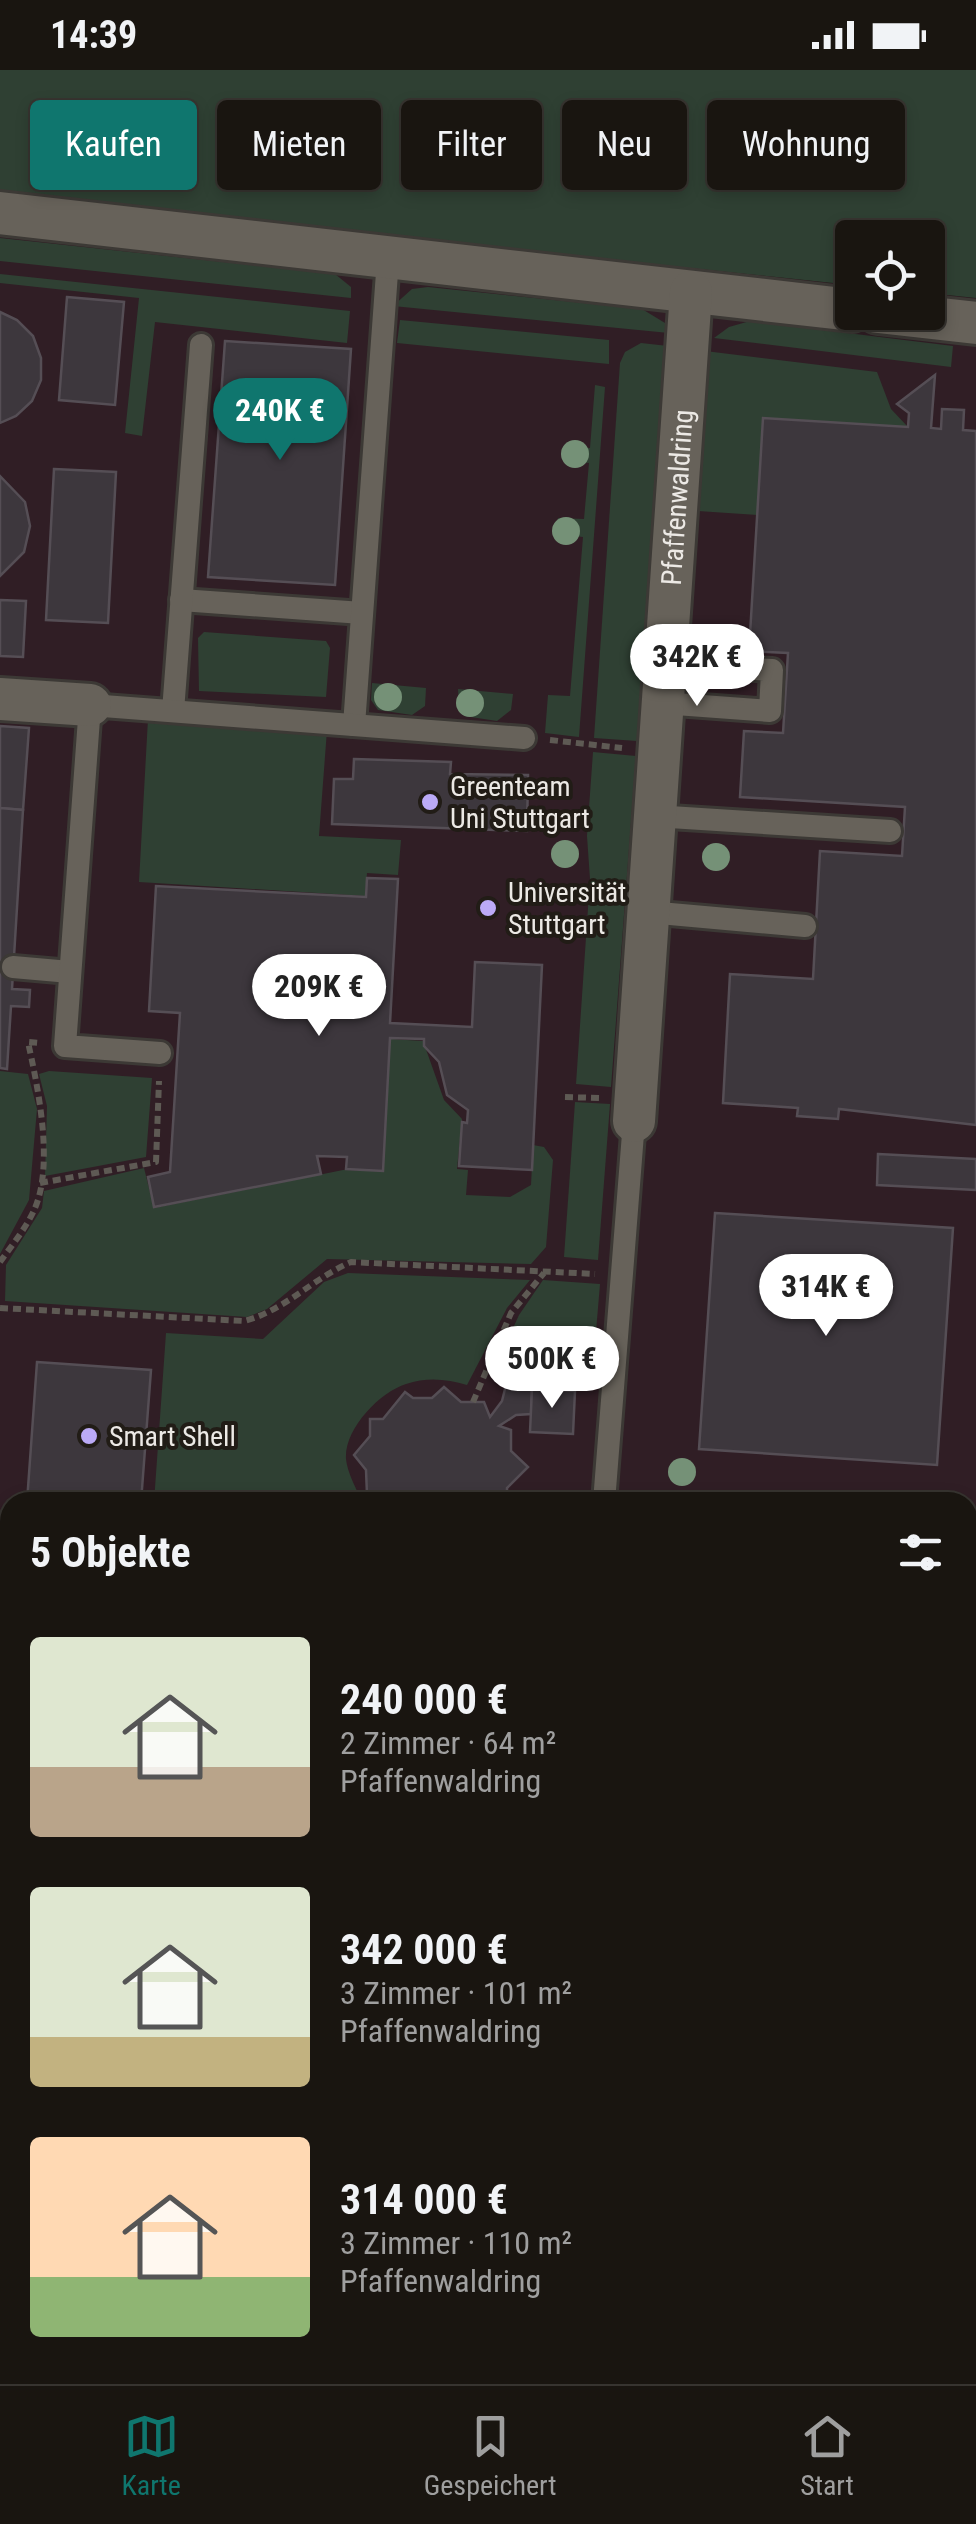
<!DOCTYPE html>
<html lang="de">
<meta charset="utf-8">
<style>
body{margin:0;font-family:"Roboto Condensed",sans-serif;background:#26221e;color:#f1f3f6;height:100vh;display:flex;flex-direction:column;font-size:38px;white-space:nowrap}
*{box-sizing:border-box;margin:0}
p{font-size:32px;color:#9f9f9f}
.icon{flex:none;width:55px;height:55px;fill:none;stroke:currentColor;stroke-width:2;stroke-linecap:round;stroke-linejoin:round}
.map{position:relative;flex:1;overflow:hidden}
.drawer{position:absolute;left:0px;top:1422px;width:978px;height:892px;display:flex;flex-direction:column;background:#191510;border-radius:30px 30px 0 0;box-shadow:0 5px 15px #0003,0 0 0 2px #373430}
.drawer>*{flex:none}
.hud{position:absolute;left:30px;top:30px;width:918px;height:90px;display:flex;gap:20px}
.fabs{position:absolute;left:835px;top:150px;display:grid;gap:20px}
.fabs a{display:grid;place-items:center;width:110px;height:110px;border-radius:10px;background:#191510;box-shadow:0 5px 15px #0003,0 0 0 2px #373430;font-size:50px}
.price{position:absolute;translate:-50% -85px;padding:0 22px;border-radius:35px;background:#fff;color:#222;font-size:32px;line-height:65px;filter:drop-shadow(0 2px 5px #0008)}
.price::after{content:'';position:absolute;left:50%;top:60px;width:30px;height:22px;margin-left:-15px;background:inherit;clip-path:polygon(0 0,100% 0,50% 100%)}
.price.current{background:#0f766e;color:#fff}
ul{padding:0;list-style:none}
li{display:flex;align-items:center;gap:30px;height:250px;padding:0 30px}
li span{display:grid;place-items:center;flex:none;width:280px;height:200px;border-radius:10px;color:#555}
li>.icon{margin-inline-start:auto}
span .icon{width:120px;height:120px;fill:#fffc;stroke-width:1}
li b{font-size:42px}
h2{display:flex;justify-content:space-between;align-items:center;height:120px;padding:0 30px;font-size:42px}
.chip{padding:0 35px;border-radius:10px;background:#191510;box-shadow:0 5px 15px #0003,0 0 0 2px #373430;font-size:35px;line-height:90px}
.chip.current{background:#0f766e;color:#fff}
.status{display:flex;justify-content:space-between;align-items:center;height:70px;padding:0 50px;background:#191510;direction:ltr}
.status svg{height:28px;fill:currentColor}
.menu{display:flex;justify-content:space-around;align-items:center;height:140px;border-top:2px solid #373430;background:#191510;font-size:28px;color:#9f9f9f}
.menu a{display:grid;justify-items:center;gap:5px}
.menu .current{color:#0f766e}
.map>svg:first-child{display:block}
</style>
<div class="status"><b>14:39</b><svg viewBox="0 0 49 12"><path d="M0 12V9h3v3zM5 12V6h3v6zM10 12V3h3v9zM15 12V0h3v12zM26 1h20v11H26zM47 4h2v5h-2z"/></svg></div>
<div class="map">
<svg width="976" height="2314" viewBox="0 0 976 2314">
<rect width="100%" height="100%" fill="#211c16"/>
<g fill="#301e25">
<polygon points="0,126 852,215 852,242 928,242 928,223 976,228 976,1538 968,1561 968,1432 10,1432 10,2249 0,2244"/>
<polygon points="208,2305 406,2305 403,2314 323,2314"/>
</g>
<g fill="#2f4033">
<polygon points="0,0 976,0 976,228 928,223 928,168 852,168 852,215 0,126"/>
<polygon points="0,168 335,204 351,217 351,228 0,191"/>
<polygon points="0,204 350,241 347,273 155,252 142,366 125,363 139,228 0,213"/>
<polygon points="428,217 642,239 665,253 669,263 393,236 412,219"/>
<polygon points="400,250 609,270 609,294 397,273"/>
<polygon points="750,251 953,276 951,297 714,268 729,257"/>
<polygon points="641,273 668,276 637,671 594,668 620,293 625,282"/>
<polygon points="705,281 877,302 891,339 908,357 758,445 698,441 694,438"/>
<polygon points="595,315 605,317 579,667 545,663 548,625 570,626 583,467 557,464 558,448 584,449 589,393 562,390 564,376 590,378"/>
<polygon points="204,562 326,571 330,578 326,627 199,621 198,568"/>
<polygon points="372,613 426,618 425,636 412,645 378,640 371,630"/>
<polygon points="458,619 513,624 511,640 497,651 464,646 459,640"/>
<polygon points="148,649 327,660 319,766 401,770 398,805 367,803 365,826 139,812"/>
<polygon points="593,682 636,686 611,1017 576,1014 590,809 587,766"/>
<polygon points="390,969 423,971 444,1030 462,1049 457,1099 468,1100 466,1125 510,1127 531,1115 533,1075 544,1077 553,1090 546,1177 531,1194 327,1189 267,1239 247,1247 5,1231 6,1195 42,1138 44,1121 144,1098 154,1138 343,1100 383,1101"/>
<polygon points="0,1001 28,1004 37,1039 29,1130 0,1184"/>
<polygon points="49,1001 152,1008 146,1087 45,1106 47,1036 39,1004"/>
<polygon points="575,1032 610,1034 598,1190 564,1187"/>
<path d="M348,1203L530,1210L507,1238L467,1315C447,1309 427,1307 406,1314C380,1322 344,1359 346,1389C347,1402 357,1420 362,1432H154L166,1263L263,1269L324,1212Z"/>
<polygon points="543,1210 600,1214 593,1297 502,1282 519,1245"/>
<polygon points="976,1538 976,1708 968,1706 968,1561"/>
<polygon points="0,1972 10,1974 10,2042 0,2041"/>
<polygon points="0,2244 10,2249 10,2305 208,2305 323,2314 0,2314"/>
<polygon points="406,2305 535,2305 529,2314 403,2314"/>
</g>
<g fill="#3d373d" stroke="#554e55" stroke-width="2.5">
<polygon points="67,227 124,232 115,335 59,330"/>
<polygon points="0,242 17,250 33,266 41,288 41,310 32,331 16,346 0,353"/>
<polygon points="225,271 351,279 335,515 208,507"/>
<polygon points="935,305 931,358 941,359 942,339 964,340 963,360 976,361 976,1055 839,1039 838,1049 797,1046 798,1038 723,1033 730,904 813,909 820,781 902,786 905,737 740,727 744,661 783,663 788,583 749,581 763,348 908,357 909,343 897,334"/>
<polygon points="54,399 116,402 108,553 46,550"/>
<polygon points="0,406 25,432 30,456 24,482 0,506"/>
<polygon points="0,530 26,531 23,587 0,586"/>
<polygon points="0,656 29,658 23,740 0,738"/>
<polygon points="354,689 451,692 450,704 528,705 527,761 332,754 334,709 353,709"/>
<polygon points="0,738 23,740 12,919 30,920 29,937 11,936 7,999 0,998"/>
<polygon points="367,808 398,809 390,953 472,957 475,892 542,895 532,1100 459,1096 462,1052 467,1053 468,1040 447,1025 439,992 424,976 424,969 390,968 383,1101 346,1099 347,1087 317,1086 321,1104 154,1137 148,1107 170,1102 180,943 149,941 156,816 366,827"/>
<polygon points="878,1084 976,1089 976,1120 877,1115"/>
<polygon points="715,1143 953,1158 937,1395 699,1379"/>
<polygon points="37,1292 151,1300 141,1432 27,1432"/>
<polygon points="510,1299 560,1313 565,1321 532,1319 531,1344 516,1345 499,1356 511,1360 511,1381 528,1397 507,1418 507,1432 387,1432 380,1425 367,1425 366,1400 354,1385 370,1366 370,1349 383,1349 405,1322 413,1328 432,1328 444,1317 461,1332 484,1332 490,1347 502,1331"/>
<polygon points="532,1319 575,1321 573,1364 530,1362"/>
<polygon points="10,1643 10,1809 0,1805 0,1665"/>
<polygon points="0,2068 10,2069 10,2199 0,2199"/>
<polygon points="976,2194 976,2278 968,2283 968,2200"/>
</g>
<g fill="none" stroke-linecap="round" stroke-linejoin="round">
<defs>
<g id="service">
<polyline points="181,530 362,543"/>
<polyline points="662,633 770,641 772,600 664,594"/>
<polyline points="173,641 201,275"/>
<polyline points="354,655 388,189"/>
<polyline points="654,746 890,761"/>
<polyline points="648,842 805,856"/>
<polyline points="13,897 70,902"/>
<polyline points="160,983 65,976 90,635 524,668"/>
<polyline points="604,1432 634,1051"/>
<polyline points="0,1474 10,1476"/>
<polyline points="0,1571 10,1547"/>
<polyline points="0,1949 10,1951"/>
</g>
<g id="minor">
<polyline points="0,143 852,240"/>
<polyline points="878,242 976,253"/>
<polyline points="0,629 90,635"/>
<path id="s1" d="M634,1051L691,222"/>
</g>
<g id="trunk">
<polyline points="968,1698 976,1686"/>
<polyline points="968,1787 976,1775"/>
<polyline points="968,1896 976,1883"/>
<polyline points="968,2007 976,1995"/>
<polyline points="562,2314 570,2305"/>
<polyline points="641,2314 645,2305"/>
<polyline points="706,2314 711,2305"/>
<polyline points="786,2314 790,2305"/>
</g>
</defs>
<use href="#service" stroke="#3c3935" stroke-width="28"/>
<use href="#minor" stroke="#3c3935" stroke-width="48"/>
<use href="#trunk" stroke="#3c3935" stroke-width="60"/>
<g stroke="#5e5a54" stroke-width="6" stroke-dasharray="8 5" stroke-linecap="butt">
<polyline points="550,670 622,678"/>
<polyline points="565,1027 599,1028"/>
<polyline points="40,1113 156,1092 159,1011"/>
<path d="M0,1192C12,1175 27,1157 35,1138C54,1093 38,1018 28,972L39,973"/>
<path d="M0,1238L244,1251C284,1241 312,1209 351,1192L595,1204"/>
<polyline points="473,1332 511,1243 544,1203"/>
<polyline points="0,2054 10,2054"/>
<polyline points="398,2314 403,2305"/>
</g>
<use href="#service" stroke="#67625a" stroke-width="22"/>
<use href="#minor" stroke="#67625a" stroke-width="42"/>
<use href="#trunk" stroke="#bf7940" stroke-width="55"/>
</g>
<g fill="#759177">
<circle cx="575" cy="384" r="14"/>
<circle cx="566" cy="461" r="14"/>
<circle cx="388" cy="627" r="14"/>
<circle cx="470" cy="633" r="14"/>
<circle cx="565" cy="784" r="14"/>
<circle cx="716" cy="787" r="14"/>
<circle cx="682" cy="1402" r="14"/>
</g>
<g fill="#bbaaf6" stroke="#211c16" stroke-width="4">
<circle cx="430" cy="732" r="10"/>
<circle cx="488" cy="838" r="10"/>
<circle cx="89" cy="1366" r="10"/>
</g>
<g text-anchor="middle" stroke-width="8" stroke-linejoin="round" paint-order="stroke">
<g font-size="28" fill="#ece9e5" stroke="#211c16">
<text dy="10" stroke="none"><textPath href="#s1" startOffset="625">Pfaffenwaldring</textPath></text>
</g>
<g font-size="28" fill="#ece9e5" stroke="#211c16" text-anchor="start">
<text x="450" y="726">Greenteam<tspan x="450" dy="32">Uni Stuttgart</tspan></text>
<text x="508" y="832">Universität<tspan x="508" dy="32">Stuttgart</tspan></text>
<text x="109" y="1376">Smart Shell</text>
</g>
</g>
</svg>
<div class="fabs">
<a><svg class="icon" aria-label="locate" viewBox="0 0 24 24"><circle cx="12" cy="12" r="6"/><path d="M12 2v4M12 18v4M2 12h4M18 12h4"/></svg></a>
</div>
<b class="price current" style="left:280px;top:393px">240K €</b>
<b class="price" style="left:697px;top:639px">342K €</b>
<b class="price" style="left:319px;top:969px">209K €</b>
<b class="price" style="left:826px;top:1269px">314K €</b>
<b class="price" style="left:552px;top:1341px">500K €</b>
<div class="hud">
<a class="chip current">Kaufen</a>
<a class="chip">Mieten</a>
<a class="chip">Filter</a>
<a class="chip">Neu</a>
<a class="chip">Wohnung</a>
</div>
<section class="drawer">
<h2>5 Objekte<svg class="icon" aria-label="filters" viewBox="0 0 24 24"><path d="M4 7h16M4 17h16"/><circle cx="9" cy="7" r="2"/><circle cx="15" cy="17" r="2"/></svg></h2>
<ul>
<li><span style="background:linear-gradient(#dfe7d0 65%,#b9a48a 0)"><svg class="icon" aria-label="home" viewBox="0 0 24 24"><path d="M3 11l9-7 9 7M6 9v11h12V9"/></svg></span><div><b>240 000 €</b><p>2 Zimmer · 64 m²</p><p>Pfaffenwaldring</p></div></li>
<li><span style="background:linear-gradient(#dfe7d0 75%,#c2b280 0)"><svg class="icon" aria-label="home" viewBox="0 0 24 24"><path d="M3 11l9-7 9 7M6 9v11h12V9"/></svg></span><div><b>342 000 €</b><p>3 Zimmer · 101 m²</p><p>Pfaffenwaldring</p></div></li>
<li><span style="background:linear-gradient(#ffd9b3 70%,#8fb573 0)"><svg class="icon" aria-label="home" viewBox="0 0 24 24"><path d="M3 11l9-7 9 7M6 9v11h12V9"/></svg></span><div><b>314 000 €</b><p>3 Zimmer · 110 m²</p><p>Pfaffenwaldring</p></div></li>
</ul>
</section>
</div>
<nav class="menu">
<a class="current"><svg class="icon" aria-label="map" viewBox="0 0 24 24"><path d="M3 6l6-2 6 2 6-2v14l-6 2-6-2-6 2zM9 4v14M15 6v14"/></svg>Karte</a>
<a><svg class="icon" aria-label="saved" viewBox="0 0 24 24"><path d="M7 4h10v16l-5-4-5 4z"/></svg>Gespeichert</a>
<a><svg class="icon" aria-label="home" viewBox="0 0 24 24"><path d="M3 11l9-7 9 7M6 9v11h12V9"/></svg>Start</a>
</nav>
